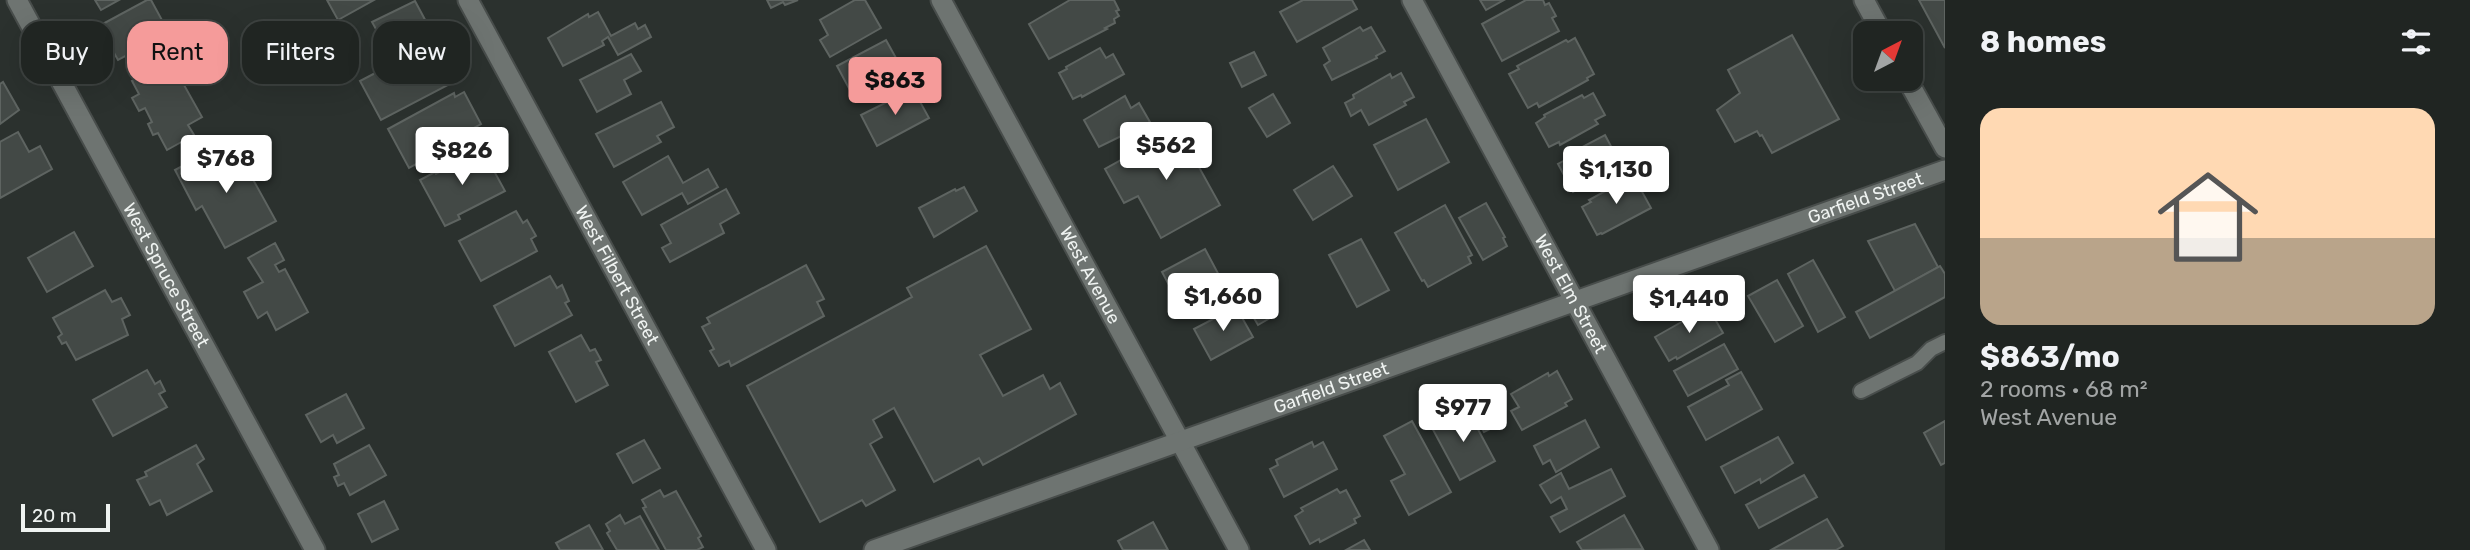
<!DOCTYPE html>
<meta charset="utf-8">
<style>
body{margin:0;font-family:Rubik,sans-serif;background:#2d312f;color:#f1f3f6;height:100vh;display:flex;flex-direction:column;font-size:26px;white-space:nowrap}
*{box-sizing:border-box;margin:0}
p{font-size:23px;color:#a2a5a5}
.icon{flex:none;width:38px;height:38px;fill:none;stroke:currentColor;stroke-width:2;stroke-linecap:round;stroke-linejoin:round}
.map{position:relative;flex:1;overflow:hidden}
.panel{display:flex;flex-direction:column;background:#202522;width:525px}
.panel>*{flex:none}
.hud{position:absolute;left:21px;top:21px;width:665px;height:63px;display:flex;gap:14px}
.needle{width:46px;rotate:41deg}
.controls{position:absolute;left:1853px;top:21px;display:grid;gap:14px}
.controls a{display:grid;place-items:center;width:70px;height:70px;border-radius:14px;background:#202522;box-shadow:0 7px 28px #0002,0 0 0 2px #3d4240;font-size:35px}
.scale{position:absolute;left:21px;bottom:18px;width:89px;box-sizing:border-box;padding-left:7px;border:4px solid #eff3f1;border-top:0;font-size:19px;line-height:24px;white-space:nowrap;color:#eff3f1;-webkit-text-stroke:5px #2b312e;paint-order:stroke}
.price{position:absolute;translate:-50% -60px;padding:0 16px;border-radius:7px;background:#fff;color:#222;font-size:23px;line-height:46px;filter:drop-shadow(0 2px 4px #0008)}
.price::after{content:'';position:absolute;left:50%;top:42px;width:21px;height:16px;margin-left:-10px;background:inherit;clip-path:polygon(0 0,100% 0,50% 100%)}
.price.selected{background:#f59b9a;color:#111}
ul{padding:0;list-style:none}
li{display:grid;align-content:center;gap:14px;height:371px;padding:0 35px}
li span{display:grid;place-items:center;height:217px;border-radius:21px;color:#555}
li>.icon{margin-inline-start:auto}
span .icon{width:126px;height:126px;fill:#fffc;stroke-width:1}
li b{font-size:30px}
h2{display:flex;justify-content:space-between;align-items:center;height:84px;padding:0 35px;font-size:30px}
.tag{padding:0 24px;border-radius:21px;background:#202522;box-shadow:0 7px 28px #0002,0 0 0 2px #3d4240;font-size:24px;line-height:63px}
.tag.selected{background:#f59b9a;color:#111}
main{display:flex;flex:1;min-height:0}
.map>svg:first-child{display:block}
</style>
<main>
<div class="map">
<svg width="1945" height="550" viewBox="0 0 1945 550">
<rect width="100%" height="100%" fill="#2b312e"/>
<g fill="#434946" stroke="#5e6461" stroke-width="2">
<polygon points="95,0 119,0 101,10"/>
<polygon points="147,0 151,0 169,33 118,60 99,26"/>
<polygon points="327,0 374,0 338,20"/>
<polygon points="767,0 798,0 785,5 783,2 771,8"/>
<polygon points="855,0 865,0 881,28 830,57 820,40 828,35 820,20"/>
<polygon points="1070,0 1114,0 1119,10 1116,11 1119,16 1114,19 1115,23 1105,28 1107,29 1049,59 1029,24"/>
<polygon points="1303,0 1352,0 1357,9 1297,42 1280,12"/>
<polygon points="1480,0 1504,0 1486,10"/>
<polygon points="1526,0 1543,0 1545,5 1549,3 1556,16 1552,18 1559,31 1502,61 1482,24"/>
<polygon points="1919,0 1945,0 1945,48"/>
<polygon points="415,1 430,29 390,54 372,22"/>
<polygon points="598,12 611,36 635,23 638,29 645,25 651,37 618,55 608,37 602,41 604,45 563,66 548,38 588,14 589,17"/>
<polygon points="1360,27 1363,31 1371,27 1385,51 1376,56 1377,58 1332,80 1324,65 1330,61 1323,48"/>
<polygon points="1792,35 1839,119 1772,153 1762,135 1760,136 1757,131 1735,142 1717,110 1740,93 1728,70"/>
<polygon points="1575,38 1594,74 1587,78 1588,80 1539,107 1537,103 1528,108 1509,74 1519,69 1517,66 1566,40 1568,42"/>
<polygon points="886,40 906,76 882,89 877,80 852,94 837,66"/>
<polygon points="438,43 456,77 446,82 448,85 381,120 360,81 427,46 428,49"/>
<polygon points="1100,48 1106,58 1113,54 1124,74 1082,97 1081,95 1073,99 1059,73 1067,69 1066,67"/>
<polygon points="1254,52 1266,75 1242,87 1230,63"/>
<polygon points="631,54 641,71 624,80 631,94 597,112 580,80"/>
<polygon points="170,60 202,117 188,125 194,135 167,150 158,133 153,135 148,124 152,122 145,108 139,111 132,98 139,94 132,81"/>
<polygon points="1401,73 1414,97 1404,102 1406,105 1369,125 1361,110 1351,116 1345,103 1354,98 1353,95 1390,74 1392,78"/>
<polygon points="3,82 19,110 0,124 0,84"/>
<polygon points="913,89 929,118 877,146 861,115"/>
<polygon points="464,92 481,124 472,129 474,133 409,168 388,129 454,93 455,97"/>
<polygon points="1593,93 1605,115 1595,120 1598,124 1560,145 1559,142 1549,147 1536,123 1545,117 1544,115 1582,95 1584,98"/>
<polygon points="1273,94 1290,123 1267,137 1249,108"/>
<polygon points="1125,96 1131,108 1139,103 1150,122 1099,147 1084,120"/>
<polygon points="661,102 674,127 657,136 661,142 614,167 596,134"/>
<polygon points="1426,119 1449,162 1398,190 1374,145"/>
<polygon points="1187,127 1197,145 1191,148 1197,159 1195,160 1220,205 1161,238 1138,196 1124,203 1105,169 1175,130 1177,132"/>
<polygon points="18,132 29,152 40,146 52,169 0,198 0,142"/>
<polygon points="1605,135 1623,169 1584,190 1582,187 1573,192 1558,164 1567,159 1565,156"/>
<polygon points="229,141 242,165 238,168 243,178 250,174 276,221 225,248 202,206 196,210 175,170"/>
<polygon points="482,149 505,191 458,215 460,219 445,226 420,180 435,172 436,174"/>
<polygon points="668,156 683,183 708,169 718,187 688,204 682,193 642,215 623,182"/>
<polygon points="1333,166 1352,196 1313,220 1294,190"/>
<polygon points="1627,179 1629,182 1635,179 1651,208 1602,234 1601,233 1597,235 1582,207 1591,202 1589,200"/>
<polygon points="964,187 977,211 934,237 919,208 955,189 956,191"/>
<polygon points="726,189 739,213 720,224 724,233 670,262 662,248 671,243 661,225"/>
<polygon points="1486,203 1505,237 1503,238 1507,246 1483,260 1459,218"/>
<polygon points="1445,205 1472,255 1468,257 1471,263 1428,287 1424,280 1422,281 1395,233"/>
<polygon points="516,211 523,223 527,220 536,236 531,239 537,251 481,281 459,241"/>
<polygon points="1915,224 1938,267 1895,291 1868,241"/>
<polygon points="74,232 93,266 47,292 28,258"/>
<polygon points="1361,239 1389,290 1357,307 1329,255"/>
<polygon points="275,243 284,260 275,265 279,272 285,269 308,312 276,330 267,312 258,318 244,292 263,282 248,258"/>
<polygon points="986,246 1031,329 980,355 1003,396 1043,375 1050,389 1060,383 1076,414 983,465 979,458 934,482 894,408 873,420 882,437 870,444 895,490 866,506 862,500 820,522 747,386 912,297 907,288"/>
<polygon points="1205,249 1221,279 1178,302 1162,272"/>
<polygon points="1813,260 1845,317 1818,332 1788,274"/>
<polygon points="806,265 824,299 817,302 824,316 731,366 729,361 719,366 710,351 714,349 702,327 710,323 707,318"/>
<polygon points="1940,266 1945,274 1945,297 1870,338 1856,312"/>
<polygon points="550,276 557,288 562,285 569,301 565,303 572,315 515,346 494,306"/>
<polygon points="1777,280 1803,326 1775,342 1748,296"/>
<polygon points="1262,287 1277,314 1258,325 1242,298"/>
<polygon points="105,290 112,302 121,298 130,315 122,319 128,335 76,360 66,342 62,344 58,337 62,334 53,318"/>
<polygon points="1236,307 1253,337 1211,360 1194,329"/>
<polygon points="1708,307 1723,333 1677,359 1676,357 1669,361 1655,337"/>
<polygon points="581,335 590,351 595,349 601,360 596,362 608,385 576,402 549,352"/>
<polygon points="1724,344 1738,369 1688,396 1674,371"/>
<polygon points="147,370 155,384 160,381 165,391 159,394 167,407 113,436 93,400"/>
<polygon points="1557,371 1572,399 1565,403 1567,406 1522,430 1511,411 1519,407 1511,394 1548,373 1549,376"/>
<polygon points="1741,372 1762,409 1706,440 1688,407 1729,385 1726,380"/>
<polygon points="1490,393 1504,422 1484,432 1470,404"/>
<polygon points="346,394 364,428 337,443 333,435 321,442 306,415"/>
<polygon points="1466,407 1495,461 1460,480 1431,426"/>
<polygon points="1585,420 1599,447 1556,472 1550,460 1543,464 1534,446"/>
<polygon points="1412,421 1451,492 1409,515 1391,481 1405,474 1384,436"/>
<polygon points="1945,421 1945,463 1941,465 1924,433"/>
<polygon points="1778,437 1793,463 1761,483 1760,479 1735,493 1721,467"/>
<polygon points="644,440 660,468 633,483 617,454"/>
<polygon points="1312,442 1314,447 1323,442 1337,469 1284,497 1270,469 1278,465 1276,460"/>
<polygon points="196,445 204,459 197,464 212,491 167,515 160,500 150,505 137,480 147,476 145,472"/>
<polygon points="369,445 386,475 350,495 344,483 338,486 334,477 339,475 334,464"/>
<polygon points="1611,469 1625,496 1560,532 1551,517 1567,509 1561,497 1551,503 1540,485 1561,473 1569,489"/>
<polygon points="1804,475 1817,497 1759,528 1746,505"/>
<polygon points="1337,489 1340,493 1346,490 1360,516 1354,519 1356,523 1320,542 1319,539 1310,544 1295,516 1303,511 1301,508"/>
<polygon points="660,490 664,497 676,491 701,536 698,538 703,547 697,550 666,550 643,508 646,507 642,500"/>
<polygon points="384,501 398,529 372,542 358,514"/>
<polygon points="620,515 625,524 640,516 659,550 617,550 607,533 610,531 606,524"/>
<polygon points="1624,515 1643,549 1582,550 1577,542"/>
<polygon points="1827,519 1843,546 1836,550 1771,550"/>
<polygon points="1153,522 1168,550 1123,550 1118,541"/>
<polygon points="589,525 603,550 560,550 556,543"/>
<polygon points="1364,540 1370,550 1346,550"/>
</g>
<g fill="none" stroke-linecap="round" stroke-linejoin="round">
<defs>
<polyline id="service" points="1861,391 1917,363 1931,349 1945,342"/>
<g id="minor">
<path id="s1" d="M17,0L315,550"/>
<path id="s2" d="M468,0L766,550"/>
<path id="s3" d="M941,0L1239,550"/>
<path id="s4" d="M1412,0L1709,550"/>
<path id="s5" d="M874,550L1945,170"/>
</g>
<g id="tertiary">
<polyline points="1864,0 1882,33"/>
<polyline points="1907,79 1945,148"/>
</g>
</defs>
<use href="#service" stroke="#484d4b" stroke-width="18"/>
<use href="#minor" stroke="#484d4b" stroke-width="23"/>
<use href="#tertiary" stroke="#484d4b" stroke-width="23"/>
<use href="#service" stroke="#6e7471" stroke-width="14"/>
<use href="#minor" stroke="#6e7471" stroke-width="19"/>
<use href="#tertiary" stroke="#6e7471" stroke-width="19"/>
</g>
<g text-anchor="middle" stroke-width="6" stroke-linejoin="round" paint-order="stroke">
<g font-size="18" fill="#eff3f1" stroke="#2b312e">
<text dy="6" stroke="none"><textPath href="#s5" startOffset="1052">Garfield Street</textPath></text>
<text dy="6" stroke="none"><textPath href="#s1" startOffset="313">West Spruce Street</textPath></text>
<text dy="6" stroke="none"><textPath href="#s2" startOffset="313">West Filbert Street</textPath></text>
<text dy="6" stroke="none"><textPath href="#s3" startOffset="313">West Avenue</textPath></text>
<text dy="6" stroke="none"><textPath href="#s4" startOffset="334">West Elm Street</textPath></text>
<text dy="6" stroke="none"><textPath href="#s5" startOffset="485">Garfield Street</textPath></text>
</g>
</g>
</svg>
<div class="controls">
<a><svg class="needle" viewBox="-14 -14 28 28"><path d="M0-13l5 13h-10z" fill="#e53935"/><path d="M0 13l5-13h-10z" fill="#a2a5a5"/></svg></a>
</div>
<div class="scale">20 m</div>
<b class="price selected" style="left:895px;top:117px">$863</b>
<b class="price" style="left:1166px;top:182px">$562</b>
<b class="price" style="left:462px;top:187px">$826</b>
<b class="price" style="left:226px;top:195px">$768</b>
<b class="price" style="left:1616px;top:206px">$1,130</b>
<b class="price" style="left:1223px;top:333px">$1,660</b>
<b class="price" style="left:1689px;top:335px">$1,440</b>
<b class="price" style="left:1463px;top:444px">$977</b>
<div class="hud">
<a class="tag">Buy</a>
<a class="tag selected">Rent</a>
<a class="tag">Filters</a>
<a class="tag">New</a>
</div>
</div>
<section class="panel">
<h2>8 homes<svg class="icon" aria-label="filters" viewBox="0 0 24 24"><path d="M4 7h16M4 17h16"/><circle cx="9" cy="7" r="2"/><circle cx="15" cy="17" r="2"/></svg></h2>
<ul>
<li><span style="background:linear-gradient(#ffd9b3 60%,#b9a48a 0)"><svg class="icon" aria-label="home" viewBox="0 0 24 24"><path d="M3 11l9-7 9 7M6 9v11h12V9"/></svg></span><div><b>$863/mo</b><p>2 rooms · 68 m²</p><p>West Avenue</p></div></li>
</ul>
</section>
</main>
